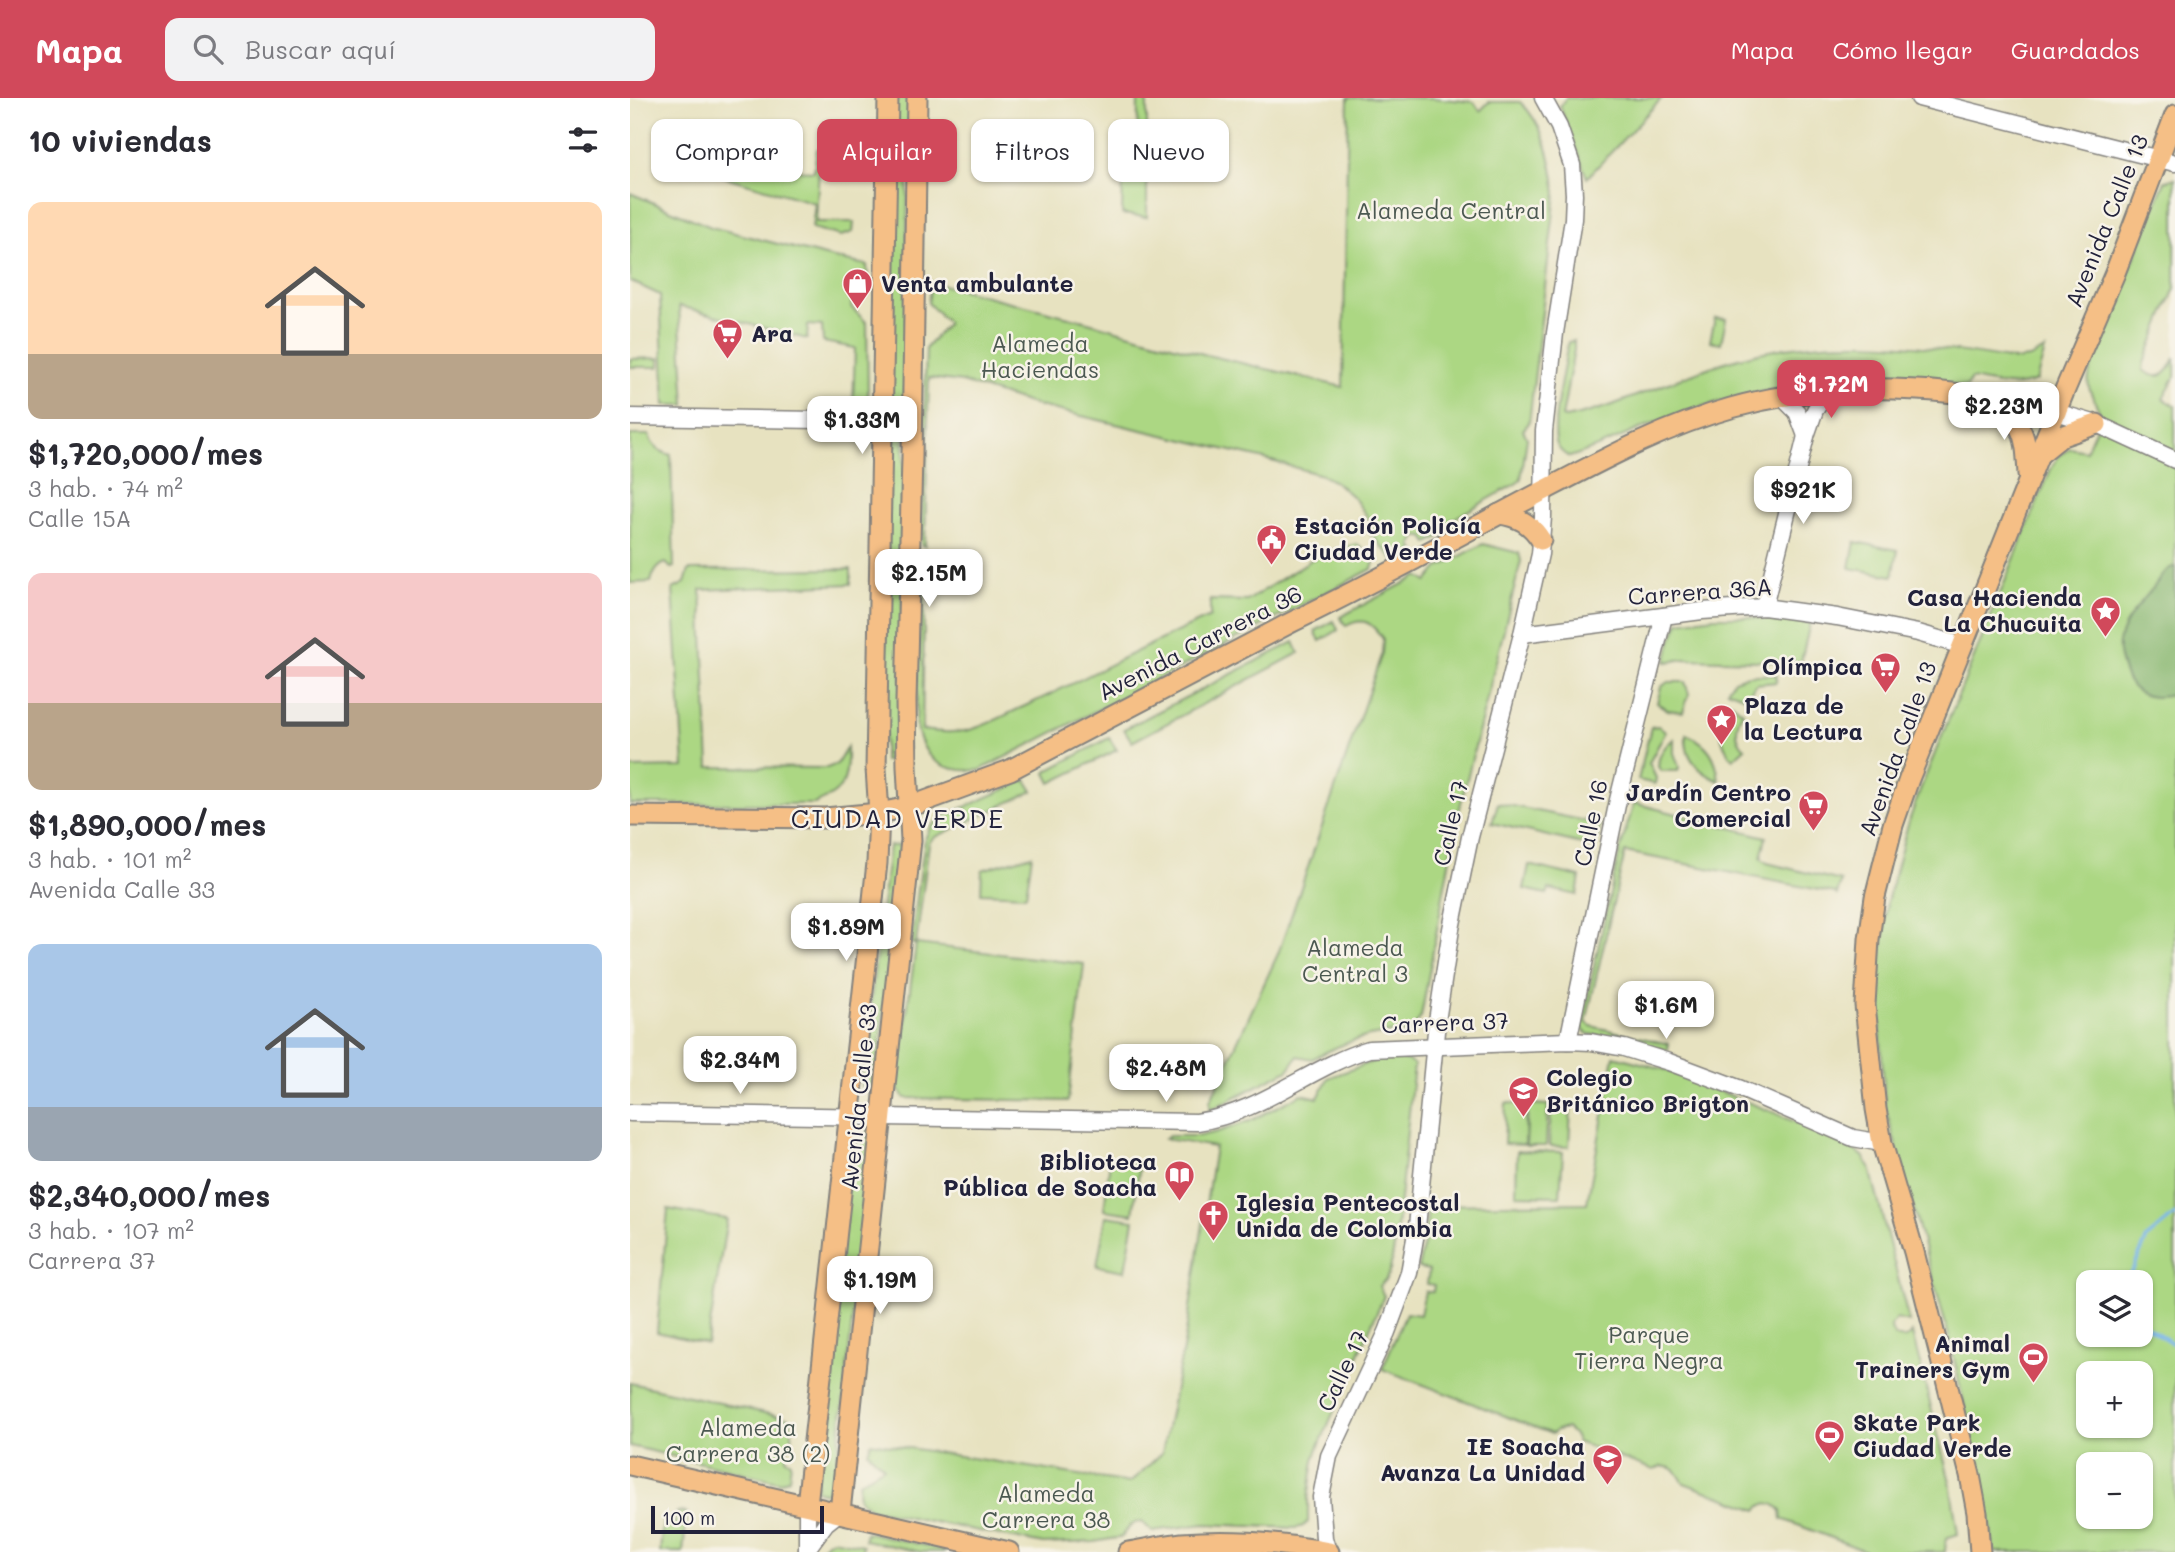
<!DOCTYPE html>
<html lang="es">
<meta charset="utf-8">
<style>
body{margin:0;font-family:Mali,sans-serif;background:#f2f2f3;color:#2b2b33;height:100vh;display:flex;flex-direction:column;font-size:26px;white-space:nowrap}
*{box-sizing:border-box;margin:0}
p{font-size:23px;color:#7c7c81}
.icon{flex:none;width:38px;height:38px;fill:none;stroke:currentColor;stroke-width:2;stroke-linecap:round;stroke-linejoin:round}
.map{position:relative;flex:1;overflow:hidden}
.details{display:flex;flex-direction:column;background:#fff;width:630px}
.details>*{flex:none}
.hud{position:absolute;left:21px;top:21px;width:665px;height:63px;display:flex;gap:14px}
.tools{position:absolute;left:1446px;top:1172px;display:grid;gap:14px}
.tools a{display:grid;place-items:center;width:77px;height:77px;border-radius:14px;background:#fff;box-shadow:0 2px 5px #0004;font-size:35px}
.scale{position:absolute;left:21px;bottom:18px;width:173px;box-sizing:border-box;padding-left:7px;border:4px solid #22223b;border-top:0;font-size:19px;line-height:24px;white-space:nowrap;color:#22223b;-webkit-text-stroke:5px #f7f3e8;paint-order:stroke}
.price{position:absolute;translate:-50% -60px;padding:0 16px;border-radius:14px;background:#fff;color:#222;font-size:23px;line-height:46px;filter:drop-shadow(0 2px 4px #0008)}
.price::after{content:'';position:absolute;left:50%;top:42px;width:21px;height:16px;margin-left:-10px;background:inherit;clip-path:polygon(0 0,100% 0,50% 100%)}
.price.selected{background:#d1495b;color:#fff}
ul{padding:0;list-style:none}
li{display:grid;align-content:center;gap:14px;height:371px;padding:0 28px}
li span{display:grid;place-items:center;height:217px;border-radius:14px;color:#555}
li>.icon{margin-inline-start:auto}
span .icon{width:126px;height:126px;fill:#fffc;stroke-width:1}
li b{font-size:30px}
h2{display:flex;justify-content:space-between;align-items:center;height:84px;padding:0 28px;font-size:30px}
.chip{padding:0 24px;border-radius:14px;background:#fff;box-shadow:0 2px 5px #0004;font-size:24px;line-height:63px}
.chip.selected{background:#d1495b;color:#fff}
header{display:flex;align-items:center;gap:42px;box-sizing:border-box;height:98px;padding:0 35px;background:#d1495b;color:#fff}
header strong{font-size:33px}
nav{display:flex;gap:38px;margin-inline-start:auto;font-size:24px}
.search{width:490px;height:63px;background:#f2f2f3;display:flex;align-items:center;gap:18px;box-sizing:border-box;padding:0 24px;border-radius:14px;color:#7c7c81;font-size:26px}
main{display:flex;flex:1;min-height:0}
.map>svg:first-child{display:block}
</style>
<header>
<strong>Mapa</strong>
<div class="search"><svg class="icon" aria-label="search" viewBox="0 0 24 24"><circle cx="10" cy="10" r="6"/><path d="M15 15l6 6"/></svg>Buscar aquí</div>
<nav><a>Mapa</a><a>Cómo llegar</a><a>Guardados</a></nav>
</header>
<main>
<section class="details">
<h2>10 viviendas<svg class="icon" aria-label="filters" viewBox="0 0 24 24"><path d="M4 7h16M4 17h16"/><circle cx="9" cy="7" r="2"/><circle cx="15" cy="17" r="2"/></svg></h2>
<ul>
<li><span style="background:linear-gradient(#ffd9b3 70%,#b9a48a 0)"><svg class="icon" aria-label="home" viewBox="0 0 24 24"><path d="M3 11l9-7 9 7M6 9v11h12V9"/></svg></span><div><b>$1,720,000/mes</b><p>3 hab. · 74 m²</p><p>Calle 15A</p></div></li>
<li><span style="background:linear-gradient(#f6c9c9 60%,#b9a48a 0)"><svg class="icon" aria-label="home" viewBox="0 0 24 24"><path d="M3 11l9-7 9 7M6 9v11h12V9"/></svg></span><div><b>$1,890,000/mes</b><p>3 hab. · 101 m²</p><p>Avenida Calle 33</p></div></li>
<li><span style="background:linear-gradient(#a9c7e8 75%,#9aa5b1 0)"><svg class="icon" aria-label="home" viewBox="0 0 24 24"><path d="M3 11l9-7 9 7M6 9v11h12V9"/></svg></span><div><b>$2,340,000/mes</b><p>3 hab. · 107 m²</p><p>Carrera 37</p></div></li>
</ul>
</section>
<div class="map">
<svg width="1545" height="1454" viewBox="0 0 1545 1454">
<rect width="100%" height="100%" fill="#f7f3e8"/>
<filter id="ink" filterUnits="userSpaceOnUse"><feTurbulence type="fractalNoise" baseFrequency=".0143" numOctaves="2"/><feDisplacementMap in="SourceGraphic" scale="14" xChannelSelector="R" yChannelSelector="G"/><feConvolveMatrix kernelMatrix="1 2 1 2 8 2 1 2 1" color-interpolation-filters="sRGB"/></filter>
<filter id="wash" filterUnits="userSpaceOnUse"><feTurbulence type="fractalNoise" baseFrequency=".00686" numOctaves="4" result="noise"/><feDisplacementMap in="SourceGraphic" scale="28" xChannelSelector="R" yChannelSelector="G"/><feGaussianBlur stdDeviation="1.57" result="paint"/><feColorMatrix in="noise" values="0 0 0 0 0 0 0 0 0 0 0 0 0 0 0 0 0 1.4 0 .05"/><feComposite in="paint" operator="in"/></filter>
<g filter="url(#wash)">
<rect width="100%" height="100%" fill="#e7e2c0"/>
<g fill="#acd783" stroke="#677c5f" stroke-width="2" fill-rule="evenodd">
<polygon points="265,0 279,0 270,662 254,663"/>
<polygon points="508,0 517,0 517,119 492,116 493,78 507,78"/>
<path d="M718,0H803L844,4L850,13L859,4H890C915,27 922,63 926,95L899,325L893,332L897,340L891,381L887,385L820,423L824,431L798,445L794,439H786L782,447L785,453L764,462L739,434L741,424L724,400L707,385L692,377L627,359L409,308L332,284L299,280L295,448L291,447L296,250L318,225L298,205L301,184L447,221L577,257L713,289Z"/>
<polygon points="936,0 1032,0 957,80 930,8"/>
<polygon points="350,35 379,43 380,68 349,67"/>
<polygon points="187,51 190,51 186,124 224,124 223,134 211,138 182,130 185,105 57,68 184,73"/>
<path d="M1545,80V190L1514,265L1513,272C1529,284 1538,277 1545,260V278L1533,301L1545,308V1454H1364L1360,1426L1320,1242L1255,1008L1248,893L1249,875L1257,804L1278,726L1292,687L1420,373L1428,359L1440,350L1456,353L1471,318C1463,294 1453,293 1462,266L1535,83ZM1458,1185H1510V1237H1458ZM1458,1276H1510V1328H1458ZM1458,1367H1510V1419H1458Z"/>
<polygon points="0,95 81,129 211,162 237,167 238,188 222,198 221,209 237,225 238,298 223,309 225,250 193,244 192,228 178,227 177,241 49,208 55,307 35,307 30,197 0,183"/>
<polygon points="1085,220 1096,221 1091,245 1080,243"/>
<path d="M944,243V252L932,319L935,320C987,310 1042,281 1092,265C1188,233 1287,245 1384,262L1400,260L1415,252L1406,283C1383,292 1364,285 1341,281L1337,289C1237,274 1135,285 1040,319C1006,331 975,348 940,359C933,356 928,352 926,344C922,317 934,272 938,244Z"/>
<polygon points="29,260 29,269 0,269 0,261"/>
<path d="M0,337H19C22,349 30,354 41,357L44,469L41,470L36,465C28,467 22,477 21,484L0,485Z"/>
<polygon points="1225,444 1268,452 1263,478 1220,470"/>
<path d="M727,446L744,464L742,471L350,672C313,675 292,663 286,624L292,477L295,475L292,632C305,634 321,635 335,633C355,629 376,616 395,608C457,580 517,546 580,519V502L617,503L692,455Z"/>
<path d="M853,446L889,455L891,463L827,721L791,919L780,934C740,934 717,943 682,961L668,958L658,972L580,1012V1003L648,856L752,555L753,541C742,525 734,518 716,528L710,519L788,478L797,484L808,470Z"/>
<path d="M221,471V486L71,492L79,669L197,670L207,666L217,649C218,682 215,694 184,706H0V670L54,669L43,491L55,485L59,472Z"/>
<polygon points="1084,519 1119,519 1180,525 1171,564 1055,561 1036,564 1041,543 1049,524"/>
<polygon points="704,523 708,532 690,543 685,533"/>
<polygon points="664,544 669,555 502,644 494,631"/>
<polygon points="1118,577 1147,577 1146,584 1126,586 1116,599 1097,592 1104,582"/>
<polygon points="1038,584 1055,584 1059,596 1053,614 1038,612 1027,605 1031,589"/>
<path d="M1102,605L1113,614C1106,625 1103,640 1115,650L1103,661C1087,643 1088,624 1102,605Z"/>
<polygon points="1028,628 1036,633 1019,665 1026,680 1025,686 1008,682 1021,629"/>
<path d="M1056,636C1078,645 1087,659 1089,683C1069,674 1054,659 1056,636Z"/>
<polygon points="479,640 487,652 421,685 416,675 419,672"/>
<path d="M1044,641V655L1049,669L1048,673H1032L1028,669C1028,656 1034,648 1044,641Z"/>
<polygon points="396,682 403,693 303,740 299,745 286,846 454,866 438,1003 275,1000 267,990 286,847 281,845 295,741 300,730 310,720"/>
<polygon points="868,705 971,726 965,749 862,725"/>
<polygon points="1004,705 1136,739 1131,760 1137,765 1211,783 1207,797 1205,795 995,754 956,924 961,928 1039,946 1038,952 994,941 958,936 954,933 951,927 990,752"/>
<polygon points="272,747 245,991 231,989 259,748"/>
<polygon points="402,757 396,797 351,795 352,772"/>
<polygon points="899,767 950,779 947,797 919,791 917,796 894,791"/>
<path d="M984,958L1033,971L1145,1015L1216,1047L1233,1058L1240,1070L1279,1224L1266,1221L1261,1228C1261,1240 1274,1245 1282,1235L1320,1384L1328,1436L1316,1440L1315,1454H1238L1152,1421L1151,1413C1143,1403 1135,1403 1127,1412L1054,1385L1046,1373L1041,1370L1031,1368L1024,1372L947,1344L944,1337L937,1330L927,1332L922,1336L752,1271L776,1215L790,1217L795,1193L803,1194L804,1187L797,1186L799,1172L788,1170L795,1141L798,1107L957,1105Z"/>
<path d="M762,961L777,962L784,967L766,1139L760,1172L756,1181L749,1188L754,1198L688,1350L684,1362L678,1401V1424L673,1428L666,1430L574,1426L522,1433L512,1424C502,1424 497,1430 492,1439L464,1444L413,1446L241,1411C228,1401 227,1400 229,1384L254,1369L238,1354L241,1344L500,1385L532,1355L555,1241L585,1049L535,1041L539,1038H569L587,1034L620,1023L672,996L688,1000L698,980L747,962Z"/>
<polygon points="876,1005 896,1006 895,1047 874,1046"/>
<polygon points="898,1006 918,1007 916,1048 896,1048"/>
<polygon points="921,1007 941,1008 939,1049 919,1048"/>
<polygon points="224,1032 242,1034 204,1394 195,1395 186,1392"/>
<polygon points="887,1053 933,1054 930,1098 886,1097"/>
<polygon points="480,1062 510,1066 503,1116 474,1112"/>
<polygon points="38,1111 97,1121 77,1246 27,1234"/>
<polygon points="476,1118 504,1122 495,1173 467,1168"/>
<polygon points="0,1285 162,1321 162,1344 157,1350 156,1361 161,1364 159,1380 151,1384 0,1348"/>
<polygon points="47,1414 57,1415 53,1454 30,1454 33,1423 45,1426"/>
<polygon points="236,1434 315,1452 315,1454 291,1454 234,1442"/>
<polygon points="203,1441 233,1447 232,1454 188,1454 197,1444"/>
</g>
<path fill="#89b871" stroke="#566d56" stroke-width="2" d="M1545,468V596C1517,604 1499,596 1492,567C1489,558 1487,549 1490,540C1494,523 1512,503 1523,490C1530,481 1534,471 1545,468Z"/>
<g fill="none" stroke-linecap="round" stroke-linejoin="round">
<g stroke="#79b6eb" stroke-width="3.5">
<polyline points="1493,1185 1503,1171 1517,1140 1545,1117"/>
<polyline points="1510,1224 1545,1247"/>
</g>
</g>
</g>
<g filter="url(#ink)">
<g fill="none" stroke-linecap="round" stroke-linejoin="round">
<defs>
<g id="minor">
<polyline points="1289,0 1545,65"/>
<polyline points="1152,299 1167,314 1176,338"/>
<polyline points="1426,314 1467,326 1545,362"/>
<polyline points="0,319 253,323"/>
<polyline points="1134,509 1176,338 1185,312 1198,293"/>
<polyline points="892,536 1072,513 1134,509 1207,519 1288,535 1333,548"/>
<polyline points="938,943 988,702 1034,518"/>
<path d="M0,1015L567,1024C631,1015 679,969 739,951L938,943L961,944L994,950L1039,964L1111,991L1223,1040L1252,1045"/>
<polyline points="177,1451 196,1425 210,1414"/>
<polyline points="177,1452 177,1407"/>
<polyline points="698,1454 694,1440 691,1399 699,1358 757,1234 779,1175 787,1129 807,923 821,831 840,739 892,536 910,456 913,419 914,333 925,235 943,121 944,96 942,67 929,29 913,0"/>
</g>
<g id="major">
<path d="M1361,302C1395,325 1396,338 1398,377"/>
<polyline points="1411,355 1432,338 1467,326"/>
<path d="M869,416C888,418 901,426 911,442"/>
<path d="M0,718L195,720L249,715L279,709L380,672L658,526C746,484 831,436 917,391C976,360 1036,328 1101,310C1206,281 1321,287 1426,314"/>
<polyline points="0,1367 379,1454"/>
<polyline points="177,1407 247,765 249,715 246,671 258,0"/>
<polyline points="210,1414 281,742 277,669 276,603 282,359 287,0"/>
<path d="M498,1454C516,1451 534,1447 552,1445C600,1441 651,1445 699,1454"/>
<polyline points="1350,1454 1347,1415 1340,1377 1284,1154 1252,1045 1246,1011 1235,907 1239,841 1245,799 1263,727 1279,681 1434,294 1485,175 1545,17"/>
</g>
</defs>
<use href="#minor" stroke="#84827e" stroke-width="19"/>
<use href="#major" stroke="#84827e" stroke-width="23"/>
<use href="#minor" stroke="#fff" stroke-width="16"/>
<use href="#major" stroke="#f5bf86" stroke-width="19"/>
</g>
</g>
<defs>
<symbol id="shop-pin" viewBox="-11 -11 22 30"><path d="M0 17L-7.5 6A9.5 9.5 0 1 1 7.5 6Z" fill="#d1495b" stroke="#f7f3e8"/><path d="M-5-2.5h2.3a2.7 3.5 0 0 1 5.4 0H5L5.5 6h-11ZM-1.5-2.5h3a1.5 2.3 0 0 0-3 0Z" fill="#fff"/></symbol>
<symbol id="supermarket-pin" viewBox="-11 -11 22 30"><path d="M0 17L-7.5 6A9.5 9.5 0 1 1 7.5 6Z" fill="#d1495b" stroke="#f7f3e8"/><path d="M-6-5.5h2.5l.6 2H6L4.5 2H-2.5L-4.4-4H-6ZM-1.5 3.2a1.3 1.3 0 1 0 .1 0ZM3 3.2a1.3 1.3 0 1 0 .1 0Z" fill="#fff"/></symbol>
<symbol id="civic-pin" viewBox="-11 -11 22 30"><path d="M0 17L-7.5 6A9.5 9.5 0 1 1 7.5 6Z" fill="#d1495b" stroke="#f7f3e8"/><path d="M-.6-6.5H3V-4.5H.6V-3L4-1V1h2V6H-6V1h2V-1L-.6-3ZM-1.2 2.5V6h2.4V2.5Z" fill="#fff"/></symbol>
<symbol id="sight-pin" viewBox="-11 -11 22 30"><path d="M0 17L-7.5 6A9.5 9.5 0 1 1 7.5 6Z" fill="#d1495b" stroke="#f7f3e8"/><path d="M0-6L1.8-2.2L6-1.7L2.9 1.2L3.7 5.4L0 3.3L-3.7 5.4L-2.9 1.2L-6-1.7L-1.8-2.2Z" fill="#fff"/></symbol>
<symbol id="school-pin" viewBox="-11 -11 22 30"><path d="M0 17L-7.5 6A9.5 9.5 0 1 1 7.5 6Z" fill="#d1495b" stroke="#f7f3e8"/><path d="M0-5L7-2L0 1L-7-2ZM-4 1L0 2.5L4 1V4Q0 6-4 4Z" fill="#fff"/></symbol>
<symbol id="library-pin" viewBox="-11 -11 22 30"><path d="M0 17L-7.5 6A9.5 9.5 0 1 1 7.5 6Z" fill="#d1495b" stroke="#f7f3e8"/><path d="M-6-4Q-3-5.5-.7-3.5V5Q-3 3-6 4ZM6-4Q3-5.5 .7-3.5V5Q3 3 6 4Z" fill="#fff"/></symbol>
<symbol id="church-pin" viewBox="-11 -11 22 30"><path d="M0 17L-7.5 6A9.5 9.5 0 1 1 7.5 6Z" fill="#d1495b" stroke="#f7f3e8"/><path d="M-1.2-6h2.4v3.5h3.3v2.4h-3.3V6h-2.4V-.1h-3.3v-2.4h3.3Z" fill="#fff"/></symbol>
<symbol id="stadium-pin" viewBox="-11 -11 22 30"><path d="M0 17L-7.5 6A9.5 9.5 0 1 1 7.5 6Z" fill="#d1495b" stroke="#f7f3e8"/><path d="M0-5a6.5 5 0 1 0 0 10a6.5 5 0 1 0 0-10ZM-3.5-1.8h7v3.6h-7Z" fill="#fff"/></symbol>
</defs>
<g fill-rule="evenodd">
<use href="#shop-pin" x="210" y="168" width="35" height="47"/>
<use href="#supermarket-pin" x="80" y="218" width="35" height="47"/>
<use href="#civic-pin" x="624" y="424" width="35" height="47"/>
<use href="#sight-pin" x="1458" y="496" width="35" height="47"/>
<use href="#supermarket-pin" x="1238" y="552" width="35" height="47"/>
<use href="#sight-pin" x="1074" y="604" width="35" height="47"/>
<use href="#supermarket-pin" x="1166" y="690" width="35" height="47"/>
<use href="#school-pin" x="876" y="976" width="35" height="47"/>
<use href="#library-pin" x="532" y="1060" width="35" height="47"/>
<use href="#church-pin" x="566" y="1100" width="35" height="47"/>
<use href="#stadium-pin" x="1386" y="1242" width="35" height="47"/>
<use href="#stadium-pin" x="1182" y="1320" width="35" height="47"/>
<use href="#school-pin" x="960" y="1344" width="35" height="47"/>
</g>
<g text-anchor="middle" stroke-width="5" stroke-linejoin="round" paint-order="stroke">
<g font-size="23" fill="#4b5851" stroke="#f7f3e8">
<text x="821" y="121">Alameda Central</text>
<text x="410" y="254">Alameda<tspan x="410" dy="26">Haciendas</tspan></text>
<text x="725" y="858">Alameda<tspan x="725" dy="26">Central 3</tspan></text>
<text x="1019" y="1245">Parque<tspan x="1019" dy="26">Tierra Negra</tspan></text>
<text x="118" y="1338">Alameda<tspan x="118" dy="26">Carrera 38 (2)</tspan></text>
<text x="416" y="1404">Alameda<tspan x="416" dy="26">Carrera 38</tspan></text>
</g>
<g font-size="23" fill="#22223b" stroke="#f7f3e8">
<text transform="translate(1477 123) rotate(-68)" y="8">Avenida Calle 13</text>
<text transform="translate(1070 494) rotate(-4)" y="8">Carrera 36A</text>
<text transform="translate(570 545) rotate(-27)" y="8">Avenida Carrera 36</text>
<text transform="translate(1268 651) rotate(-70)" y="8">Avenida Calle 13</text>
<text transform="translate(821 725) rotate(-77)" y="8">Calle 17</text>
<text transform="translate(961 725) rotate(-78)" y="8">Calle 16</text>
<text transform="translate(815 925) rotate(-2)" y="8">Carrera 37</text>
<text transform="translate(229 999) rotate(-84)" y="8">Avenida Calle 33</text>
<text transform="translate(713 1273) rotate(-64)" y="8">Calle 17</text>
</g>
<g font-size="23" font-weight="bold" fill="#22223b" stroke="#f7f3e8" text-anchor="start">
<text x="251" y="194">Venta ambulante</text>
<text x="121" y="244">Ara</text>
<text x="664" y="436">Estación Policía<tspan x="664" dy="26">Ciudad Verde</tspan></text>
<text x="1452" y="508" text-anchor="end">Casa Hacienda<tspan x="1452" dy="26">La Chucuita</tspan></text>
<text x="1233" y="577" text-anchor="end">Olímpica</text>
<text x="1114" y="616">Plaza de<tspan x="1114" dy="26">la Lectura</tspan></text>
<text x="1161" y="703" text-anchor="end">Jardín Centro<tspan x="1161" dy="26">Comercial</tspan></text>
<text x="916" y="988">Colegio<tspan x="916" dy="26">Británico Brigton</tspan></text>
<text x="527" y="1072" text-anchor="end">Biblioteca<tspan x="527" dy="26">Pública de Soacha</tspan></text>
<text x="606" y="1113">Iglesia Pentecostal<tspan x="606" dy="26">Unida de Colombia</tspan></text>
<text x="1380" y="1254" text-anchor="end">Animal<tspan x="1380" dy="26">Trainers Gym</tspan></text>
<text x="1223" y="1333">Skate Park<tspan x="1223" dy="26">Ciudad Verde</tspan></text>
<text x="955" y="1357" text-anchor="end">IE Soacha<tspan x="955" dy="26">Avanza La Unidad</tspan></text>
</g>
<g font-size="26" letter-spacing="2" fill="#22223b" stroke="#f7f3e8">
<text x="268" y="730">CIUDAD VERDE</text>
</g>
</g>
</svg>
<div class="tools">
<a><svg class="icon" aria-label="layers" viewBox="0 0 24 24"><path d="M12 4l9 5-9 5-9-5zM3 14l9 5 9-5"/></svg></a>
<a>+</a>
<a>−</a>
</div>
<div class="scale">100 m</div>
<b class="price selected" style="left:1201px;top:322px">$1.72M</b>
<b class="price" style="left:1374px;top:344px">$2.23M</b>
<b class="price" style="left:232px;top:358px">$1.33M</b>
<b class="price" style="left:1173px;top:428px">$921K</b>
<b class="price" style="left:299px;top:511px">$2.15M</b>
<b class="price" style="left:216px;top:865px">$1.89M</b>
<b class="price" style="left:1036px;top:943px">$1.6M</b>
<b class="price" style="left:110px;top:998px">$2.34M</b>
<b class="price" style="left:536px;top:1006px">$2.48M</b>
<b class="price" style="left:250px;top:1218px">$1.19M</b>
<div class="hud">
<a class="chip">Comprar</a>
<a class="chip selected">Alquilar</a>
<a class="chip">Filtros</a>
<a class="chip">Nuevo</a>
</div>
</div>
</main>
